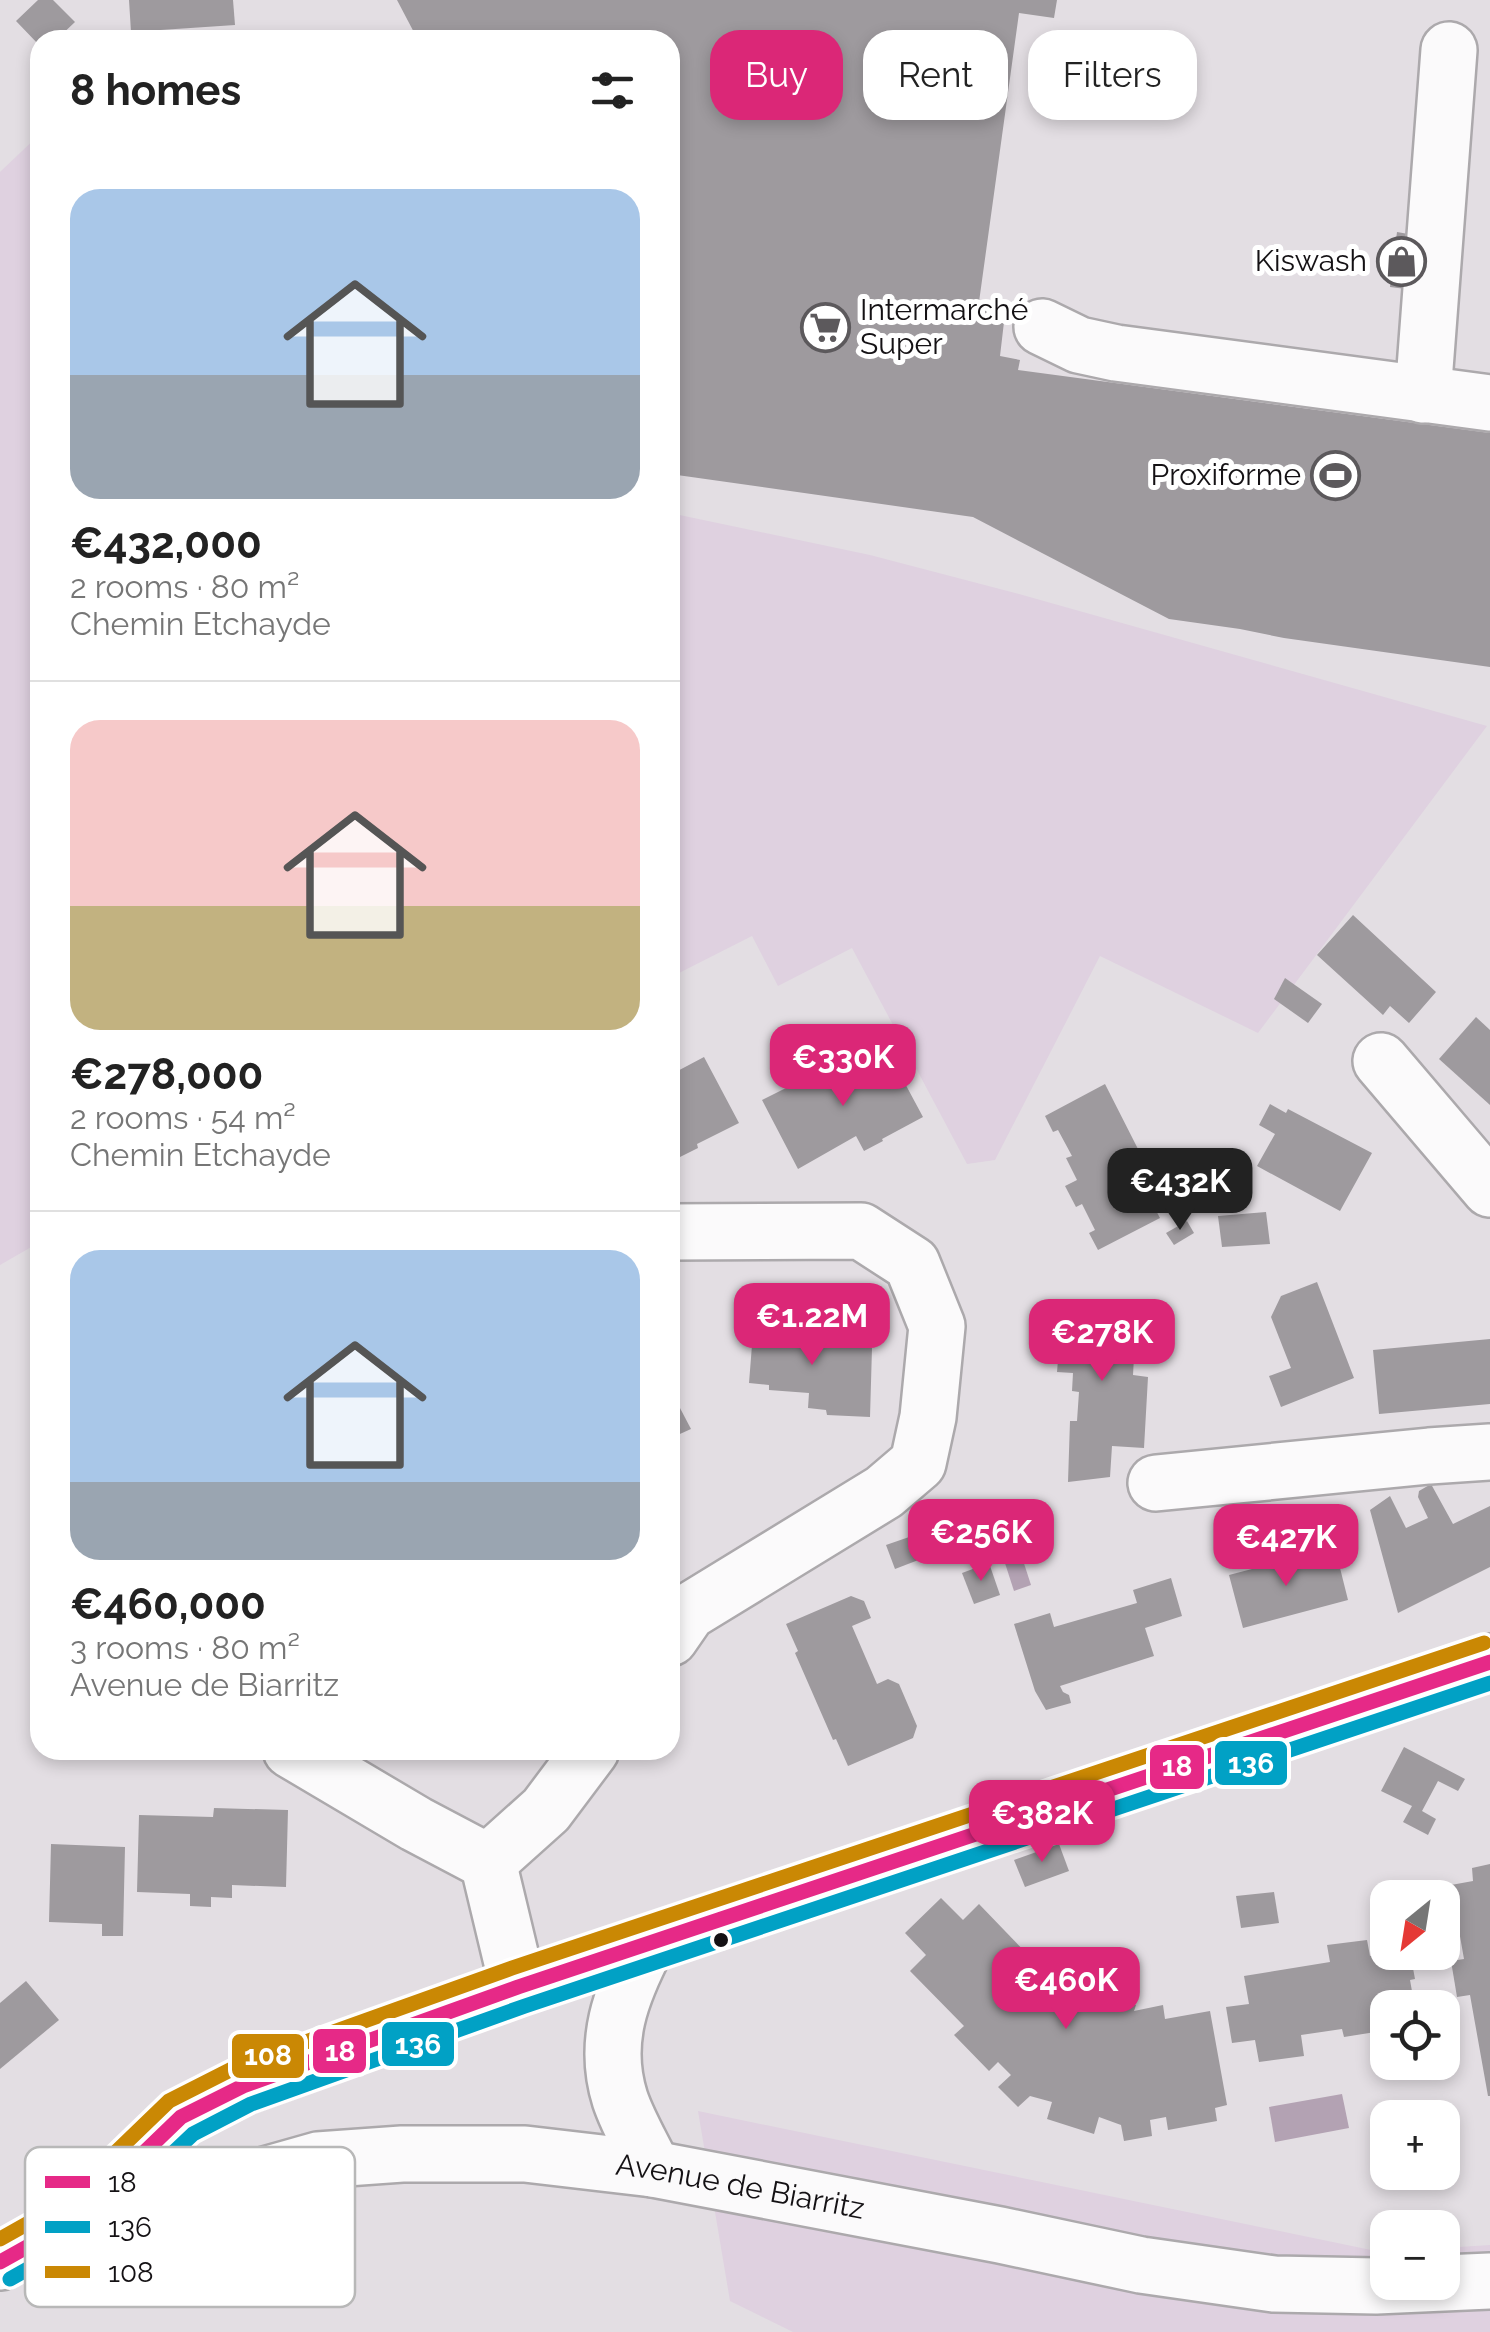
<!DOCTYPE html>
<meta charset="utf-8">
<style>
body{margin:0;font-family:Raleway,sans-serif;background:#f2f2f2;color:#222;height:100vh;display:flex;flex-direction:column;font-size:38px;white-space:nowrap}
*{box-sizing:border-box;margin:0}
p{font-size:32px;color:#767676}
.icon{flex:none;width:55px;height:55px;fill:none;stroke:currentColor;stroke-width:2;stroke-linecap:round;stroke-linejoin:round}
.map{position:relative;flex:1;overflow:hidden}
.details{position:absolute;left:30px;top:30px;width:650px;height:1730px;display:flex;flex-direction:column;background:#fff;border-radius:30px;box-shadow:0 5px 15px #0003}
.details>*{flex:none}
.banner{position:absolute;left:710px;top:30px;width:630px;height:90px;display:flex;gap:20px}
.needle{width:65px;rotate:210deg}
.fabs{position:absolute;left:1370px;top:1880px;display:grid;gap:20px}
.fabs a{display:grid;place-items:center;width:90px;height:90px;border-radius:20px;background:#fff;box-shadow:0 5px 15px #0003;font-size:50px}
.price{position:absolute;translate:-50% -85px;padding:0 22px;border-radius:20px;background:#db2777;color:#fff;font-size:32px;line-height:65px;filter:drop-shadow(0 2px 5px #0008)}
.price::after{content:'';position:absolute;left:50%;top:60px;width:30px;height:22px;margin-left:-15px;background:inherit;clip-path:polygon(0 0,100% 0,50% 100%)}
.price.active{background:#222;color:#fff}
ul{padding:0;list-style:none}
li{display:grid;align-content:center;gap:20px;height:530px;padding:0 40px}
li+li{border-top:2px solid #e0e0e0}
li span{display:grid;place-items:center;height:310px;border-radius:30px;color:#555}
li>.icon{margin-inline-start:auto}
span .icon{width:180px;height:180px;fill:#fffc;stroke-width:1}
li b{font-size:42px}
h2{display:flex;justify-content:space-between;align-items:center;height:120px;padding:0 40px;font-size:42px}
.pill{padding:0 35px;border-radius:30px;background:#fff;box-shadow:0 5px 15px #0003;font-size:35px;line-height:90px}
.pill.active{background:#db2777;color:#fff}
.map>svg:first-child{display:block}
</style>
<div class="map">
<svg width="1490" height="2332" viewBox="0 0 1490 2332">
<rect width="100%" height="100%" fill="#e3dee3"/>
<g fill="#dfd1e0">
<polygon points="40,134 40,1242 0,1265 0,172"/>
<polygon points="670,513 870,555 1019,594 1487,726 1258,1033 1100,956 995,1160 967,1164 852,948 778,986 752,936 679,973 670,956"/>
<polygon points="698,2111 1376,2251 1387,2251 1388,2282 1442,2282 1443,2248 1490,2245 1490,2332 793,2332 730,2301"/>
</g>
<g fill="#b3a2b3">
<polygon points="1009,1517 1031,1585 1014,1591 992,1523"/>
<polygon points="1342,2094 1349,2128 1275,2142 1269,2107"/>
</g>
<g fill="#9e9a9e">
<polygon points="38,0 53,0 75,22 56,40 40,40 40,46 16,21"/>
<polygon points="129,0 233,0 235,25 131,32"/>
<polygon points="397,0 1057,0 1054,18 1019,13 979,302 1006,305 1000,356 1020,360 1018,370 1490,433 1490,667 1284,638 1240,629 1169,619 973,517 670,474 670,40 418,40"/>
<polygon points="1397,232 1414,235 1406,289 1390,287"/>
<polygon points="1353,915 1436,992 1409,1023 1390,1006 1383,1015 1317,955"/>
<polygon points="1285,978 1322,1004 1308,1023 1274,999"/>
<polygon points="1476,1017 1490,1030 1490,1105 1439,1059"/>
<polygon points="887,1050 923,1117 882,1139 883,1141 864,1151 856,1136 798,1169 762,1100 822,1070 828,1081"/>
<polygon points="704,1057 739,1123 697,1144 698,1148 680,1157 672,1142 670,1143 670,1075"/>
<polygon points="1105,1084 1138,1149 1126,1155 1160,1218 1098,1250 1089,1233 1095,1230 1082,1204 1076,1207 1065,1186 1077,1180 1066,1158 1072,1156 1058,1130 1053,1132 1045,1116"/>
<polygon points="1270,1104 1286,1113 1288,1109 1372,1153 1340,1211 1257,1166 1275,1134 1259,1125"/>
<polygon points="1266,1212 1270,1244 1222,1247 1218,1216"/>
<polygon points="1187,1221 1194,1233 1174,1245 1166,1233"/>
<polygon points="1317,1282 1354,1378 1281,1407 1269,1376 1291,1368 1271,1317 1281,1296"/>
<polygon points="1062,1299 1137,1303 1133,1375 1148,1377 1144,1448 1112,1446 1110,1477 1068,1482 1070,1421 1077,1421 1079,1392 1072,1391 1073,1373 1057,1372 1059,1348 1066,1348 1068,1318 1060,1318"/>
<polygon points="754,1320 813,1324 812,1344 872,1348 870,1417 827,1415 826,1410 808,1408 809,1393 769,1390 769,1385 749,1383"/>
<polygon points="1490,1339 1490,1404 1379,1414 1373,1350"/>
<polygon points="670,1389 691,1429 671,1438 670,1436"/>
<polygon points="1431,1484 1453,1524 1490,1506 1490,1567 1398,1613 1370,1510 1390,1496 1406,1528 1428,1518 1418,1497 1419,1491"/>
<polygon points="972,1514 978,1532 952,1542 948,1523"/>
<polygon points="912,1536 921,1559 895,1569 886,1545"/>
<polygon points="1317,1552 1322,1568 1339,1564 1348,1600 1243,1628 1229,1575"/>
<polygon points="989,1563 1000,1595 974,1604 962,1573"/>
<polygon points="1171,1578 1182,1616 1145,1628 1154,1656 1060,1686 1063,1692 1069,1695 1071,1703 1046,1710 1035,1691 1014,1624 1050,1613 1054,1627 1137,1603 1133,1590"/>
<polygon points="851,1596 864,1601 871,1618 852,1626 877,1684 888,1679 899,1684 917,1726 913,1738 848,1766 836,1739 833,1740 795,1653 798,1651 786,1624"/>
<polygon points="1404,1747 1465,1779 1458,1791 1438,1781 1422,1811 1436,1819 1428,1835 1403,1822 1412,1806 1381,1791"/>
<polygon points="214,1808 288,1810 286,1887 232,1885 232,1898 211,1897 211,1907 190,1906 190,1894 137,1892 139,1815 213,1817"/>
<polygon points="51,1844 125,1847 123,1936 102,1936 102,1924 49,1922"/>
<polygon points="1059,1844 1069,1871 1025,1887 1014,1860"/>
<polygon points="1490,1864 1490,2096 1488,2096 1470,1995 1457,1997 1451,1961 1464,1959 1451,1885 1473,1881 1472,1868"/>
<polygon points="1274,1892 1279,1923 1241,1928 1236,1896"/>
<polygon points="941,1898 963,1920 979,1904 1031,1958 1041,1948 1086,1996 1089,1990 1136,2005 1134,2011 1163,2005 1165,2019 1210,2011 1227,2105 1215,2108 1217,2121 1168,2130 1166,2117 1150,2120 1152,2136 1124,2141 1121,2125 1099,2117 1094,2134 1047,2119 1052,2102 1030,2096 1018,2107 998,2087 1011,2075 998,2062 989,2071 954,2035 964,2026 910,1971 926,1955 905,1933"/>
<polygon points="1367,1940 1370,1956 1410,1952 1415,1979 1410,1980 1415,2008 1388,2008 1388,2030 1344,2037 1342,2029 1301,2035 1304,2056 1259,2062 1255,2040 1232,2043 1226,2007 1249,2004 1244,1976 1330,1962 1327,1945"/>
<polygon points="26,1981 59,2020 0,2069 0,2003"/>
</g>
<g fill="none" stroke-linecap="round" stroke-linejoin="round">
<defs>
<g id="minor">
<polyline points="1042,327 1079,345 1116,353 1490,403"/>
<polyline points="1423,395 1449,50"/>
<polyline points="1381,1061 1490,1189"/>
<polyline points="670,1232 861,1231 912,1264 937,1326 928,1417 918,1463 884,1492 688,1612 670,1638"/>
<polyline points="1156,1483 1429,1456 1490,1452"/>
<polyline points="291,1750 416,1824 488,1862 518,1987"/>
<polyline points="488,1862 546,1810 591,1750"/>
<polyline points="43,2238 125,2171 181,2117 243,2086 518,1987 1490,1662"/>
</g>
<g id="major">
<path d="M647,1944C621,1994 602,2042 620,2099C628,2123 642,2146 653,2169"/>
<path id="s1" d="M0,2262L43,2238L318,2160L402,2154H525L653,2169L1000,2235L1141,2265L1274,2284L1376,2286L1490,2281"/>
</g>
</defs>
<use href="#minor" stroke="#aca9ac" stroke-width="60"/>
<use href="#major" stroke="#aca9ac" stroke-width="60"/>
<use href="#minor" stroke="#fbfafb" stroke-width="55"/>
<use href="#major" stroke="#fbfafb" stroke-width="55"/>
<defs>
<polyline id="bus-1" points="0,2262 43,2238 125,2171 181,2117 243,2086 518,1987 1490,1662"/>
<polyline id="bus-2" points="10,2279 56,2253 138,2186 193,2134 251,2104 525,2006 1490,1683"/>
<polyline id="bus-3" points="0,2239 32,2221 112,2156 169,2101 236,2067 512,1968 1484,1643"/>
</defs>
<use href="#bus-1" stroke="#fff" stroke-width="22"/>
<use href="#bus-2" stroke="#fff" stroke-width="22"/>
<use href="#bus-3" stroke="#fff" stroke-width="22"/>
<use href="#bus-1" stroke="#e62987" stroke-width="15"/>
<use href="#bus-2" stroke="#01a1c5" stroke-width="15"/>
<use href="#bus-3" stroke="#ca8804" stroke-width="15"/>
</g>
<defs>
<symbol id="shop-ring" viewBox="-11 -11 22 22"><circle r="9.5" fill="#fff" stroke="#5c595c" stroke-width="1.5"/><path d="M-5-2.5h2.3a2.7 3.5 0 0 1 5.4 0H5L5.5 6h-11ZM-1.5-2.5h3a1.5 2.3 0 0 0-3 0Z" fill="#5c595c"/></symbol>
<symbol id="supermarket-ring" viewBox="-11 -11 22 22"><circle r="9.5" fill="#fff" stroke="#5c595c" stroke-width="1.5"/><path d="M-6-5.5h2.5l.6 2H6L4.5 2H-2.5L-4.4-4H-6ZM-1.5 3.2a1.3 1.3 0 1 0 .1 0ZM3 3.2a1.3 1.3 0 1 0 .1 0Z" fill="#5c595c"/></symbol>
<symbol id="stadium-ring" viewBox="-11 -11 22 22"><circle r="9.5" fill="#fff" stroke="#5c595c" stroke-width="1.5"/><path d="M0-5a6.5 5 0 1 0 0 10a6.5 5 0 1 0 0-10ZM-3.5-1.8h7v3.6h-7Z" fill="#5c595c"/></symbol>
</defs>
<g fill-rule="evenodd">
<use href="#shop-ring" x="1374" y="234" width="55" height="55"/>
<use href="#supermarket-ring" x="798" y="300" width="55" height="55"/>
<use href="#stadium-ring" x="1308" y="448" width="55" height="55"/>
</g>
<circle fill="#141114" stroke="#fff" stroke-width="4" cx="721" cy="1940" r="9"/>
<g text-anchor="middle" stroke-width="10" stroke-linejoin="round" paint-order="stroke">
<g font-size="30" fill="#141114" stroke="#fff" text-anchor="end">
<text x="1367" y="271">Kiswash</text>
<text x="860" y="320" text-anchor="start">Intermarché<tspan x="860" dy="34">Super</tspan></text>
<text x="1301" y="485">Proxiforme</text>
</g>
<g font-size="30" fill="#141114" stroke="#fff">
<text dy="10" stroke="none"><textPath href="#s1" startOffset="760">Avenue de Biarritz</textPath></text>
</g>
</g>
<rect x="25" y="2147" width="330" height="160" rx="15" fill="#fff" stroke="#b8b8b8" stroke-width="2.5"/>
<rect x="45" y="2176" width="45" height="12" fill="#e62987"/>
<rect x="45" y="2221" width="45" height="12" fill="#01a1c5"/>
<rect x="45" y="2266" width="45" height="12" fill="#ca8804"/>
<g font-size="28" fill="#141114">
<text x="108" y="2192">18</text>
<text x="108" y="2237">136</text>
<text x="108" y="2282">108</text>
</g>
<g stroke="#fff" stroke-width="4">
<rect x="1213" y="1739" width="76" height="48" rx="10" fill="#01a1c5"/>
<rect x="1148" y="1743" width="58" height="48" rx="10" fill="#e62987"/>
<rect x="380" y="2020" width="76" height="48" rx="10" fill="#01a1c5"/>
<rect x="311" y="2027" width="57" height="48" rx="10" fill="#e62987"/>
<rect x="230" y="2032" width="76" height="48" rx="10" fill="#ca8804"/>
</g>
<g font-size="28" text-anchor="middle" font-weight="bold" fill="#fff">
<text x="1251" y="1773">136</text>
<text x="1177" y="1776">18</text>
<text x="418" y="2054">136</text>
<text x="340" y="2061">18</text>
<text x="268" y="2065">108</text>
</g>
</svg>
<div class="fabs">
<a><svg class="needle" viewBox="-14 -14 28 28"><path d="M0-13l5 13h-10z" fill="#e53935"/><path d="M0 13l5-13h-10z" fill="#767676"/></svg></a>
<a><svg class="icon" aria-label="locate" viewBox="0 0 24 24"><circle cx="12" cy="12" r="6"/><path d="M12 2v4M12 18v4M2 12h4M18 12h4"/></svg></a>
<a>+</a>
<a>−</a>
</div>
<b class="price" style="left:843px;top:1109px">€330K</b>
<b class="price active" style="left:1180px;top:1233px">€432K</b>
<b class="price" style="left:812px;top:1368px">€1.22M</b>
<b class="price" style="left:1102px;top:1384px">€278K</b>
<b class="price" style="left:981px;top:1584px">€256K</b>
<b class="price" style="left:1286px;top:1589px">€427K</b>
<b class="price" style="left:1042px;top:1865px">€382K</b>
<b class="price" style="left:1066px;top:2032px">€460K</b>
<div class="banner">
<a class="pill active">Buy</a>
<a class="pill">Rent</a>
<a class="pill">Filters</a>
</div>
<section class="details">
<h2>8 homes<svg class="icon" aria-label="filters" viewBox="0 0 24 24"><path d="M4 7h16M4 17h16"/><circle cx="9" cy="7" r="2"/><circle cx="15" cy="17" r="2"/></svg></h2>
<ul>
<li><span style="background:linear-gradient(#a9c7e8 60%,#9aa5b1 0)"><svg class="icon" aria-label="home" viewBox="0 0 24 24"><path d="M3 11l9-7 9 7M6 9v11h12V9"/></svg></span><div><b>€432,000</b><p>2 rooms · 80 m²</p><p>Chemin Etchayde</p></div></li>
<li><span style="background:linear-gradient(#f6c9c9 60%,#c2b280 0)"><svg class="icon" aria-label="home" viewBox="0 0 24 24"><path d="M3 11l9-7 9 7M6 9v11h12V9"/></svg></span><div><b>€278,000</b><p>2 rooms · 54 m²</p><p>Chemin Etchayde</p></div></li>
<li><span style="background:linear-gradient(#a9c7e8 75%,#9aa5b1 0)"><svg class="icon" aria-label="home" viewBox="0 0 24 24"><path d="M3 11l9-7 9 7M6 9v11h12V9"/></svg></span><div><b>€460,000</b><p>3 rooms · 80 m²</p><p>Avenue de Biarritz</p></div></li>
</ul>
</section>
</div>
